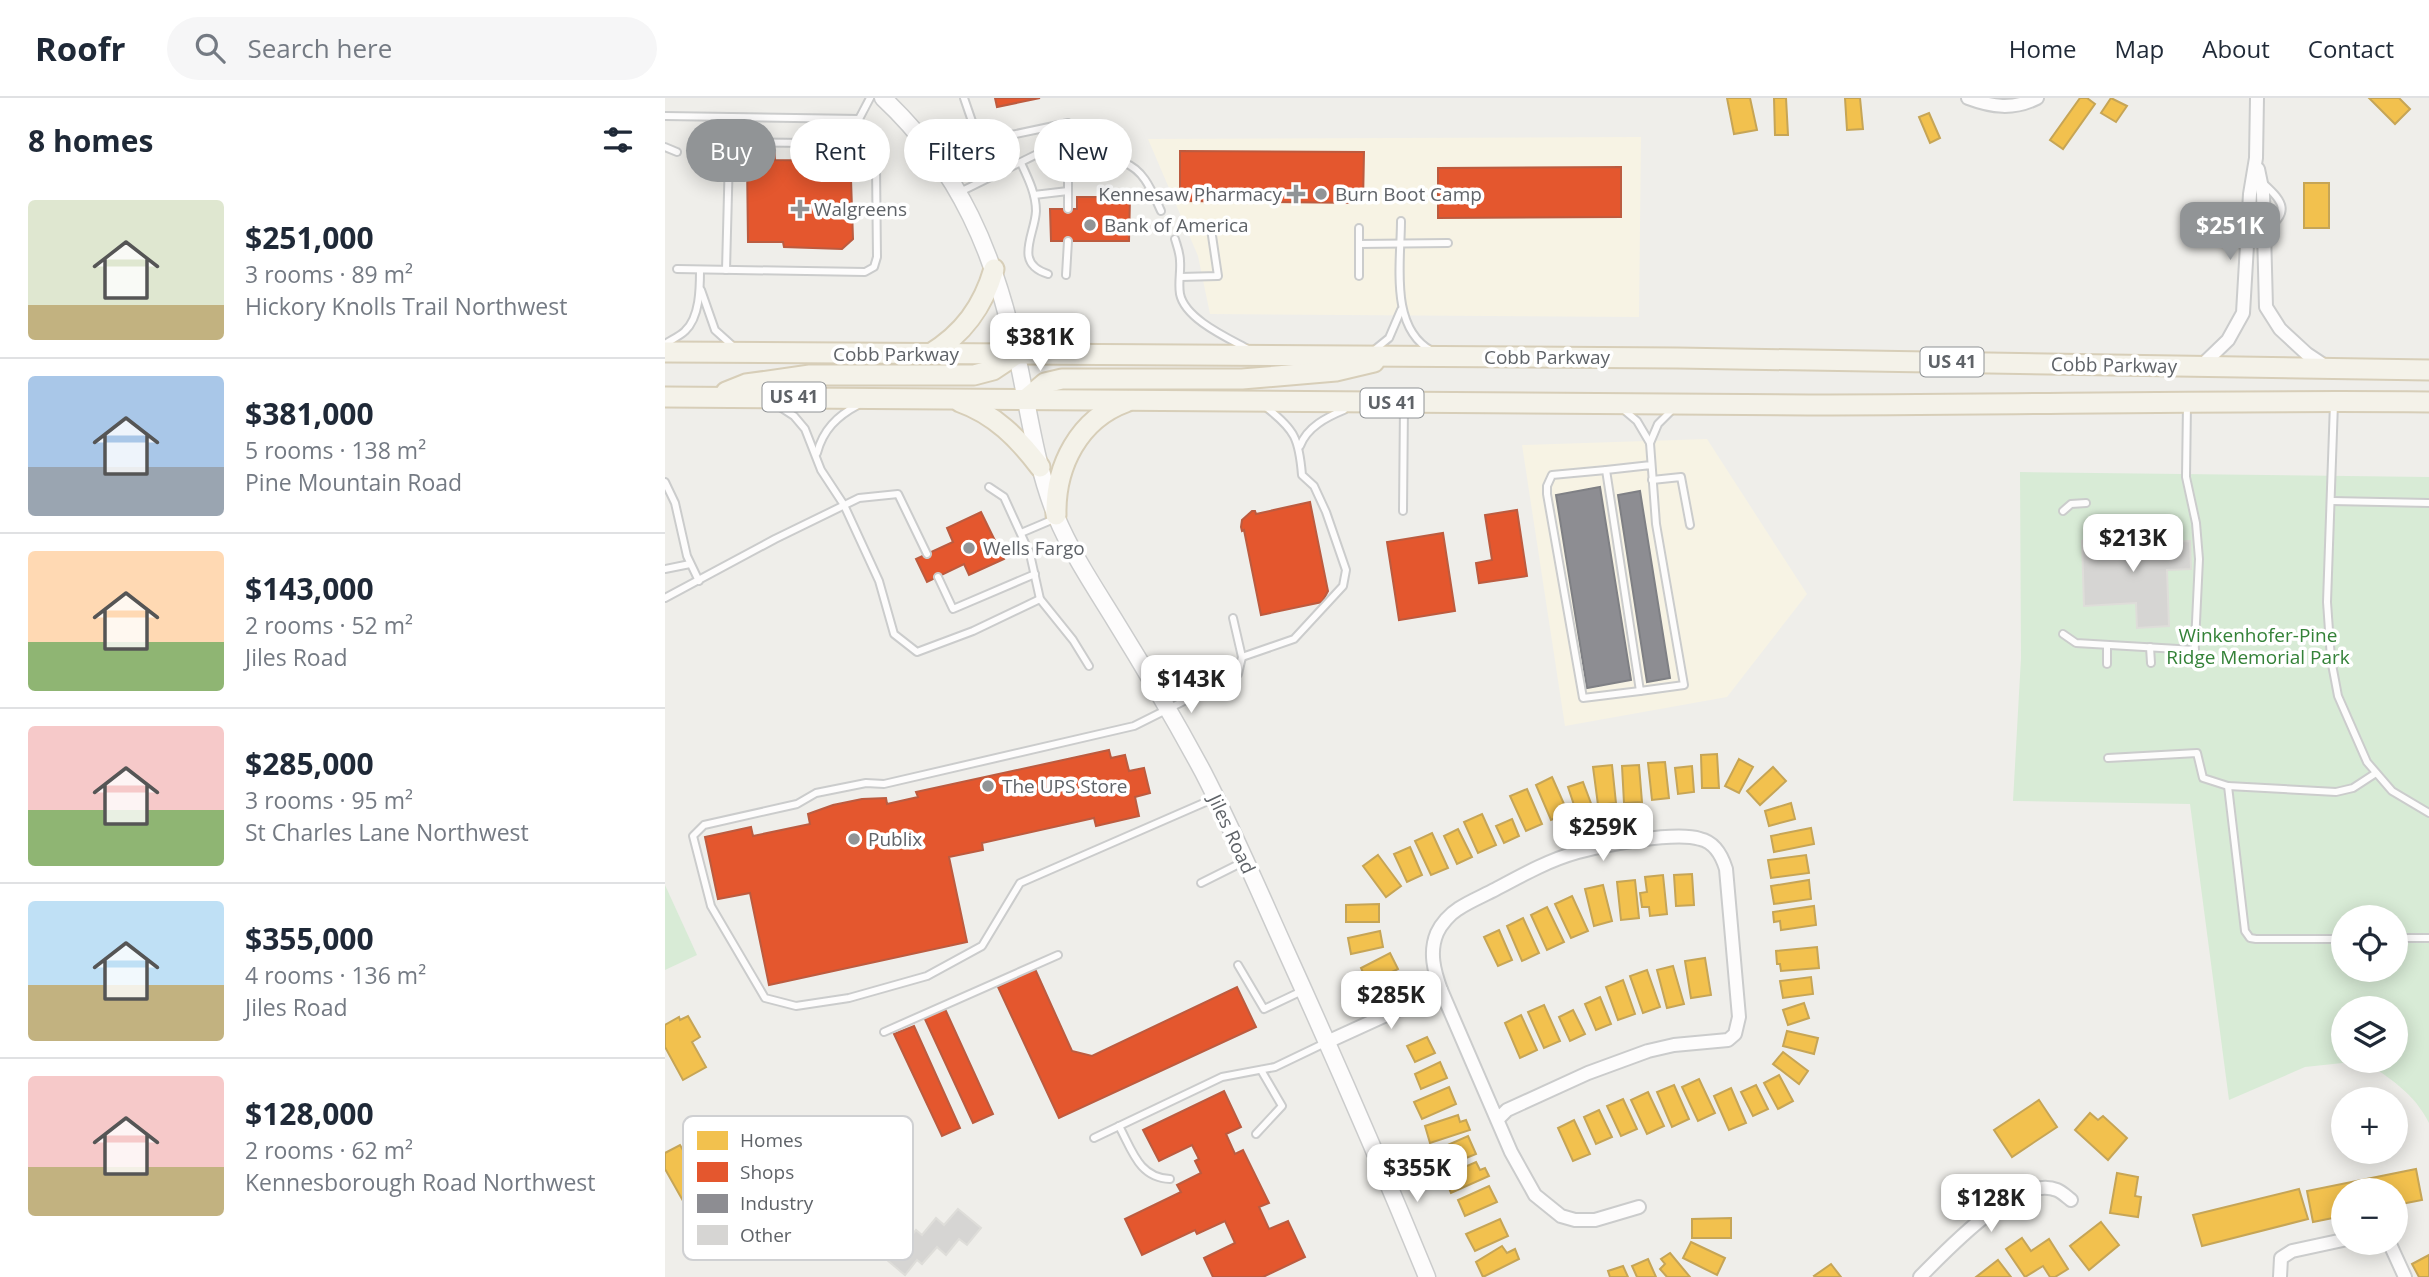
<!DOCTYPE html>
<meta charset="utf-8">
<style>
body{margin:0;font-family:"Open Sans",sans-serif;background:#f6f6f7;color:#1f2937;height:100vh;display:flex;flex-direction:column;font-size:26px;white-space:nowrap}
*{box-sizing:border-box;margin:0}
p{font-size:23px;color:#747a83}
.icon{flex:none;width:38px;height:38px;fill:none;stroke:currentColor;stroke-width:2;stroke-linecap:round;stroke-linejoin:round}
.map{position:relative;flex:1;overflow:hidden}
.drawer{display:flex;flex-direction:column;background:#fff;width:665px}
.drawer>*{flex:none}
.guide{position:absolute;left:21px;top:21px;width:665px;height:63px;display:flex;gap:14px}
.controls{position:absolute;left:1666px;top:807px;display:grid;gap:14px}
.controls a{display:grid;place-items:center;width:77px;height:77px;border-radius:50%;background:#fff;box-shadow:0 4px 18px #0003;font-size:35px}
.price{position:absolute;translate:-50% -60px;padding:0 16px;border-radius:14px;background:#fff;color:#222;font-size:23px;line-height:46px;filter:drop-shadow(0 2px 4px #0008)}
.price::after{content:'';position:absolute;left:50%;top:42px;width:21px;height:16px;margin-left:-10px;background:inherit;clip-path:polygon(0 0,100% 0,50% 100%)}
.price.selected{background:#919496;color:#fff}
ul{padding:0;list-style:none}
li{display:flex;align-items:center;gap:21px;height:175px;padding:0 28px}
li+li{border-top:2px solid #e0e1e3}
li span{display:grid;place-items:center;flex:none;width:196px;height:140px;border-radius:7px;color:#555}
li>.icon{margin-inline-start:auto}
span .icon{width:84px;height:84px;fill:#fffc;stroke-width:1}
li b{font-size:30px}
h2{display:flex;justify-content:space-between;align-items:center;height:84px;padding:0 28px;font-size:30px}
.tag{padding:0 24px;border-radius:32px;background:#fff;box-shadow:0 4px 18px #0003;font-size:24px;line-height:63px}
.tag.selected{background:#919496;color:#fff}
header{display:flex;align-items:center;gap:42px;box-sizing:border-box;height:98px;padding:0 35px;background:#fff;border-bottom:2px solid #e0e1e3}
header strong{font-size:33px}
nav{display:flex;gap:38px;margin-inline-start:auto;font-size:24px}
.search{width:490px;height:63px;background:#f6f6f7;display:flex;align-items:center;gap:18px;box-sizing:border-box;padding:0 24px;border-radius:38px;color:#747a83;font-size:26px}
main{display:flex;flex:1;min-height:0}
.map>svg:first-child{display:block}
</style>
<header>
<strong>Roofr</strong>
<div class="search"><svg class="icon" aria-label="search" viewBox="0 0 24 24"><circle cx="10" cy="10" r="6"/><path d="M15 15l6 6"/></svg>Search here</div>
<nav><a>Home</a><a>Map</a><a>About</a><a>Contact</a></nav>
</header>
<main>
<section class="drawer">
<h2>8 homes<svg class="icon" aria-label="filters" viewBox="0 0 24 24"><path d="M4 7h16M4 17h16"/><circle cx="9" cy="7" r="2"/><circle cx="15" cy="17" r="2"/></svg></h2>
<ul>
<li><span style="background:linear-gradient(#dfe7d0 75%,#c2b280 0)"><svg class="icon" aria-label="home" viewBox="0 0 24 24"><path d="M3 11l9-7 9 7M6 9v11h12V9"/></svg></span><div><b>$251,000</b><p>3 rooms · 89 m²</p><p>Hickory Knolls Trail Northwest</p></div></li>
<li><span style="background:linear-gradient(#a9c7e8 65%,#9aa5b1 0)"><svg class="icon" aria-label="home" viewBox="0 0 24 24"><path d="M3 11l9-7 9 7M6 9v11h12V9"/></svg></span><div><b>$381,000</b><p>5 rooms · 138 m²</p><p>Pine Mountain Road</p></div></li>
<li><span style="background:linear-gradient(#ffd9b3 65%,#8fb573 0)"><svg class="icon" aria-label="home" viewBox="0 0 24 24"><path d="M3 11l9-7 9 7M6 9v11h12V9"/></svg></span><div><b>$143,000</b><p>2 rooms · 52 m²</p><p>Jiles Road</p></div></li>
<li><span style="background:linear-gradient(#f6c9c9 60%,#8fb573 0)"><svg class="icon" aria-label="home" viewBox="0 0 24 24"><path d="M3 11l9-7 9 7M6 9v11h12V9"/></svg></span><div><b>$285,000</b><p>3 rooms · 95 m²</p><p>St Charles Lane Northwest</p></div></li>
<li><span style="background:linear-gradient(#bfe0f5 60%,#c2b280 0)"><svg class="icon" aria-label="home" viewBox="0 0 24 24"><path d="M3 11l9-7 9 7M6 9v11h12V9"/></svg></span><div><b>$355,000</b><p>4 rooms · 136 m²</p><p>Jiles Road</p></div></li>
<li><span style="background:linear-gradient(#f6c9c9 65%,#c2b280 0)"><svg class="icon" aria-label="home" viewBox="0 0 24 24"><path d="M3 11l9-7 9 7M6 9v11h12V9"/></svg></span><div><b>$128,000</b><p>2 rooms · 62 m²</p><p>Kennesborough Road Northwest</p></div></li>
</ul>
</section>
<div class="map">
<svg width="1764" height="1179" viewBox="0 0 1764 1179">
<rect width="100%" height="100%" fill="#efeeea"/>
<g fill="#f7f3e4">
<polygon points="976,39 974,219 545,216 533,158 483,41"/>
<polygon points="1042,341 1142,496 1062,599 900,628 857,347"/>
</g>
<g fill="#d8ebd6" fill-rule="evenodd">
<path d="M1355,374L1764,379V1025C1750,996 1724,979 1698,963L1731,962V910H1678V962L1696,963L1640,969L1564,1002L1525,706L1348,703L1356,560ZM1678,819H1731V872H1678Z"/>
<polygon points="0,787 32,857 0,872"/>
</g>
<g fill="#f2c14e" stroke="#c6a556" stroke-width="2">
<polygon points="1062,0 1085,0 1092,32 1069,36"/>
<polygon points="1109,0 1121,0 1123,37 1110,37"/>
<polygon points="1180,0 1195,0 1198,31 1182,32"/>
<polygon points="1415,0 1422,0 1430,6 1398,51 1385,42"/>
<polygon points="1446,0 1462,8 1451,24 1436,15"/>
<polygon points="1704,0 1734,0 1745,11 1730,26"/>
<polygon points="1264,15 1275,40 1265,45 1254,19"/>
<rect x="1639" y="85" width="25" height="45"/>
<polygon points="1052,656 1054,690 1037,690 1036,657"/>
<polygon points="1074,661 1088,669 1074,695 1060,688"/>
<polygon points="1000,664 1004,700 987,702 983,665"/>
<polygon points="947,667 951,705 933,707 928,669"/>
<polygon points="974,667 977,704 959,705 957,668"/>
<polygon points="1027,668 1029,694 1013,696 1010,670"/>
<polygon points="1108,669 1121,683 1095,707 1082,693"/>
<polygon points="887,679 903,715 886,722 871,687"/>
<polygon points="918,684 927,708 911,713 903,689"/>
<polygon points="862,691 877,726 861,733 845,698"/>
<polygon points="1126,705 1130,721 1104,728 1100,713"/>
<polygon points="817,716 831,747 813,755 799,724"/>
<polygon points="847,721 854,738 839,745 831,728"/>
<polygon points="1146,730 1149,746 1109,754 1106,738"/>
<polygon points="793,731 807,759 792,766 779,738"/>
<polygon points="767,735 783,770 766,777 750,743"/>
<polygon points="745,749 757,777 742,784 729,756"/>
<polygon points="713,757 736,788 721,799 698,768"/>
<polygon points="1141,757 1144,775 1106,780 1103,762"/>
<polygon points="1027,776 1029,807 1011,808 1009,777"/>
<polygon points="998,777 1002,816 985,818 984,809 977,809 975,795 982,794 980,779"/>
<polygon points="970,782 974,820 956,822 952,784"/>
<polygon points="1144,782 1146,801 1109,806 1106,788"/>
<polygon points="938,787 947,823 929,828 920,791"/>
<polygon points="907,798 923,833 906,840 890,806"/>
<polygon points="714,806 714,824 681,824 681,807"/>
<polygon points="1149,808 1151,827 1116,832 1115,823 1109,824 1108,814"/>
<polygon points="882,809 899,844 882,852 866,817"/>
<polygon points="858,820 874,855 857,863 842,828"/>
<polygon points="834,832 847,862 833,868 819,839"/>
<polygon points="715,833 718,849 686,856 683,840"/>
<polygon points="1152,849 1154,870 1116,873 1115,866 1112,866 1111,853"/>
<polygon points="725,855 733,871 703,886 696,870"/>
<polygon points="1040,860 1046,897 1026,900 1020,863"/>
<polygon points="1008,868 1019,906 1002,910 992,872"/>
<polygon points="982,872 995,909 978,915 965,878"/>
<polygon points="1146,879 1148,896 1118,900 1115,883"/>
<polygon points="958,882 970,916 953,922 941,889"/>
<polygon points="935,899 946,926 931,932 920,906"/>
<polygon points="1139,905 1144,920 1123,927 1118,912"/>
<polygon points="879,907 895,943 879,950 863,914"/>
<polygon points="908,912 920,936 905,943 894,919"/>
<polygon points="856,917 872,952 855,960 840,925"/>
<polygon points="23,918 35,939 27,944 41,969 18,982 0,949 0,927 14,919 15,922"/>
<polygon points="1122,933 1153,940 1149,956 1118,948"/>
<polygon points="762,939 770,955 750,964 742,948"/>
<polygon points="1118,954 1143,973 1134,986 1108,966"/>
<polygon points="775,964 782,980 756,991 750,976"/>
<polygon points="1114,977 1128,1003 1113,1011 1099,985"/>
<polygon points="1034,981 1050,1015 1033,1023 1017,989"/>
<polygon points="1009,987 1024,1021 1007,1029 992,994"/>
<polygon points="1091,987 1103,1011 1088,1018 1076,994"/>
<polygon points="784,989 791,1006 757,1021 749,1004"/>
<polygon points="1066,990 1081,1025 1064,1032 1049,998"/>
<polygon points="983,994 999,1028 982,1036 966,1002"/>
<polygon points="958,1001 972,1031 956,1038 942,1008"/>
<polygon points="1374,1002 1392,1029 1347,1059 1329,1032"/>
<polygon points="934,1012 947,1039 931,1046 919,1019"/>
<polygon points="1425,1015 1433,1022 1438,1018 1462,1040 1443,1062 1410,1032"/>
<polygon points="793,1017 795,1024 801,1022 805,1032 765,1045 760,1028"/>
<polygon points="909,1022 925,1056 908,1063 893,1030"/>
<polygon points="803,1038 811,1056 777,1070 769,1053"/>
<polygon points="15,1047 44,1098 22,1110 0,1071 0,1055"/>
<polygon points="811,1064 815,1072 820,1070 824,1078 786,1095 779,1078"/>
<polygon points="1751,1071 1757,1102 1731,1107 1731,1092 1678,1092 1678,1118 1648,1124 1642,1093"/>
<polygon points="1452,1075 1473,1079 1470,1098 1476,1099 1473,1119 1445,1115"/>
<polygon points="824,1088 832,1104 800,1118 793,1102"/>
<polygon points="1634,1091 1643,1121 1537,1148 1528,1117"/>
<polygon points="1066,1120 1066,1140 1027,1140 1027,1121"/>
<polygon points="835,1121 843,1138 810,1153 801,1136"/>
<polygon points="1436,1124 1454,1147 1424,1172 1405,1148"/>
<polygon points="1357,1140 1366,1153 1384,1141 1403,1171 1390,1179 1385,1179 1378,1168 1360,1179 1341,1151"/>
<polygon points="1026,1144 1060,1160 1052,1177 1018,1160"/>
<polygon points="837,1148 842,1155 850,1151 854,1161 818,1179 811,1164"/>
<polygon points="1005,1155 1025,1179 1002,1179 995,1171 1000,1166 996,1161"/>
<polygon points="1764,1157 1764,1179 1754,1179 1747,1166"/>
<polygon points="983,1161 991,1179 972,1179 967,1168"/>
<polygon points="1333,1162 1346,1179 1311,1179"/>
<polygon points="1166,1166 1176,1179 1150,1179 1149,1178"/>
<polygon points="958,1168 963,1179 945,1179 943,1173"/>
</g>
<g fill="#e4572e" stroke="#bc5b3f" stroke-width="2">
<polygon points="330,0 375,0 332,9"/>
<polygon points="90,48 109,48 110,62 180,63 181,81 186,81 188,141 177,151 119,149 118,144 83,144 82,62 89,61"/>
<polygon points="515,53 699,54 698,105 515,103"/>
<polygon points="956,69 956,119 773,120 773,70"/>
<polygon points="412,99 465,99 464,143 386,143 385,111 412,111"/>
<polygon points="645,404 663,493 657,504 596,517 579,432 577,433 576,429 577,422 587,413 590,413 591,416"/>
<polygon points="852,412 862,478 814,485 811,465 827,462 820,417"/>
<polygon points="316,414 339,461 304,477 299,466 262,484 251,461 288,444 282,430"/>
<polygon points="778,435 790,513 734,522 722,444"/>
<polygon points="444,652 446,660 460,657 464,673 479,670 485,695 470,699 474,718 431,728 429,720 317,745 318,752 284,759 302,844 104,887 85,795 53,801 40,739 86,729 88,738 145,726 143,716 168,707 197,701 221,700 222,706 253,699 251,694"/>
<polygon points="370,871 407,953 427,958 572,889 591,929 394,1020 333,889"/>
<polygon points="280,911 328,1016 308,1025 259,919"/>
<polygon points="249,928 295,1030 277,1038 229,936"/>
<polygon points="559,993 576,1029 561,1036 570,1056 578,1052 604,1105 594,1109 604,1131 623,1123 640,1159 598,1179 548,1179 539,1160 570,1145 560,1123 532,1136 530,1132 477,1157 460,1121 516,1094 512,1087 536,1075 530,1063 534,1061 527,1047 494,1063 478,1032"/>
</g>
<g fill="#8d8d92" stroke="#7f8085" stroke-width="2">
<polygon points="935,389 966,582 922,590 891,397"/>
<polygon points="975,393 1005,580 982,584 953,397"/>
</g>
<g fill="#d6d5d3" stroke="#deddd9" stroke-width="2">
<polygon points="1490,436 1491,444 1525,443 1526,471 1502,472 1504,528 1472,530 1471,505 1419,508 1417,443 1453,442 1453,438"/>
<polygon points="293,1111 316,1130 302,1147 294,1141 281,1157 272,1149 257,1166 252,1162 240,1177 216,1157 232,1139 240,1146 251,1132 257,1137 271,1120 279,1127"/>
</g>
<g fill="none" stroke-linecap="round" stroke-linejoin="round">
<defs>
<g id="service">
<polyline points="299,0 310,32 327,41 403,25 415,35 431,64"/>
<polyline points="0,18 194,21 205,0"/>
<polyline points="64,44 144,45 179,53 204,48"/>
<polyline points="0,49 12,54"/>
<path d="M356,65C363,80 371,96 371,113C370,137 348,165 383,176"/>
<path d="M460,65C480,73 487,94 496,113"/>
<path d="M1599,86C1619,104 1626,115 1599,133"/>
<polyline points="295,94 415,35"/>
<polyline points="369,97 403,93"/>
<polyline points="403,111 403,72 426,54"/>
<path d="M736,123C736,164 724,230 767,253"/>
<polyline points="694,130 694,178"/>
<path d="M510,141C512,148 515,155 515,163C516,173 513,185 515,196C520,221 563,240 583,251"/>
<polyline points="694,146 783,145"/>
<polyline points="12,171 200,174 209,169 212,159 211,69 194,21"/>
<polyline points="61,172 65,19"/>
<polyline points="401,177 403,143"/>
<polyline points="515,179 553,178 546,131"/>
<polyline points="36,192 50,232 70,250"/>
<path d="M0,246C6,242 15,238 20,233C35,219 35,190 35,172"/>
<polyline points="708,253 724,240 736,212"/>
<polyline points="109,305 129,318 140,331 156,372 179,407 214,483 229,536 252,554 308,533 375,501"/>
<polyline points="1669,305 1662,504 1666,561 1673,598 1702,664 1727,693 1764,715"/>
<polyline points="1522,306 1521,379 1531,425 1534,461 1529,566"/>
<polyline points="959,312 972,323 985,345 991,426 1019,587 975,593 941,372 986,367"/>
<polyline points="985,345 993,326 1006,313"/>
<path d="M635,348C642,329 662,319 679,312"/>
<path d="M152,355C158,332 172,318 193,307"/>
<polyline points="941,372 887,377 882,388 882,396 918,600 975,593"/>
<polyline points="987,382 1016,379 1025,427"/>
<polyline points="0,384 10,405 22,458 34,483"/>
<polyline points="324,389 339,399 365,456 375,501 408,542 424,568"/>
<polyline points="1667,403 1764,405"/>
<polyline points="738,413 739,307"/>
<polyline points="1398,413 1406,406 1421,405"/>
<polyline points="356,435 389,421"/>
<polyline points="0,471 25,466"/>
<polyline points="273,479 288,511 370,476"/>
<polyline points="0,500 110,441 194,400 233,396 262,456"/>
<polyline points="1398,536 1411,545 1530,552"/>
<polyline points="1485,549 1486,565"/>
<path d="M577,559L629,541L678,488L681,472L661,414L649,388L637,377C634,341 630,332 602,310"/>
<polyline points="1442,566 1442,547"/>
<polyline points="1443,660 1532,655 1538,680 1563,688 1671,694 1688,690 1711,675"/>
<polyline points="1563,688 1580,833 1585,840 1591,841 1678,841"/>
<polyline points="550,700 355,785 317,848 262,878 184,900 131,908 100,900 46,808 28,738 39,727 132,706 151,695 201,685 219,686 469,628 573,576 577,559 568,520"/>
<polyline points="536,785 578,764"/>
<polyline points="1731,840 1764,840"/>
<polyline points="573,867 599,911 637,893"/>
<polyline points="219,934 393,857"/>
<path d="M454,1028C467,1052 474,1080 505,1081"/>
<polyline points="591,1036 617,1008 596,972"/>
<polyline points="429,1040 557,979 610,969 660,945"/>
</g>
<g id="minor">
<path d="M1303,0C1327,9 1348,12 1372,0"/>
<polyline points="1593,71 1598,95 1601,209 1615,231 1642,256 1663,270"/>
<polyline points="1535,269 1563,242 1578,215 1585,96 1591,60 1592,0"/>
<polyline points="662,944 776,892"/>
<path d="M832,1022L842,1012L923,975L983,953L1009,947L1063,942L1070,936L1074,919L1061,771C1057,758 1049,744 1035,741C1010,733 940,747 913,754C884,762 857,777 831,791C818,798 805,803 793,811C785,816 776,826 772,835C764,854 769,873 776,892L846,1054L870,1097L896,1118L910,1122H930L974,1109"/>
<polyline points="1724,1144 1740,1179"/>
<path d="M1255,1179C1281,1153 1352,1076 1392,1092C1397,1094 1402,1099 1406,1102"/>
<polyline points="1615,1179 1616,1160 1627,1153 1678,1142"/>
</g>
<path id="tertiary" d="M218,0C295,72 330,157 352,258C364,312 370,366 391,418C406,454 428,487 449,521C480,571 510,622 538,674C568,732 594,793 621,853C670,961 717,1069 762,1179"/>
<g id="primary">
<polyline points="0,254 1012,260 1764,272"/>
<path d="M265,256C298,236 318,209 329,171"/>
<polyline points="61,294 81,286 145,277 309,277 328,272 352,256"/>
<path d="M0,299C381,302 762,306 1144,307C1350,307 1557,302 1764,304"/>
<polyline points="361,301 380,285 397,281 577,281 671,273 709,264"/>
<path d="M295,304C329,316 353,340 375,369"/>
<path d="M391,417C390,368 414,321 461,304"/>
</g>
</defs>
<use href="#service" stroke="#cbcccc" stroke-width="10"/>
<use href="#minor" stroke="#cbcccc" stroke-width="16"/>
<use href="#tertiary" stroke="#cbcccc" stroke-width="19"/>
<use href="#primary" stroke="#d7ceb8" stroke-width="23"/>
<use href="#service" stroke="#fdfcfc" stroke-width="6"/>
<use href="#minor" stroke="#fdfcfc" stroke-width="12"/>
<use href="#tertiary" stroke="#fdfcfc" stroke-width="16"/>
<use href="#primary" stroke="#f4f2e9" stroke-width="19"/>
</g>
<g fill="#919496" stroke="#fff" stroke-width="2.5">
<path d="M627.5 85.5h7v7h7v7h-7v7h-7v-7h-7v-7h7z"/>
<circle cx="656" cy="96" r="7"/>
<path d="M131.5 100.5h7v7h7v7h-7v7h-7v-7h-7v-7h7z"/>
<circle cx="425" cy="127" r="7"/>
<circle cx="304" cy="450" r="7"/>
<circle cx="323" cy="688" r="7"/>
<circle cx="189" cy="741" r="7"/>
</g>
<g text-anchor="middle" stroke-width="7" stroke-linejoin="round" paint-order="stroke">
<g fill="#fff" stroke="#8f9295" stroke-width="2">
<rect x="1255.5" y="249.5" width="63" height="29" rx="5"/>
<rect x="97.5" y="284.5" width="63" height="29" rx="5"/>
<rect x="695.5" y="290.5" width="63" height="29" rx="5"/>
</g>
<g font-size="18" font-weight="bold" fill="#5f6368">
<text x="1287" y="270">US 41</text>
<text x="129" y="305">US 41</text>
<text x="727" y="311">US 41</text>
</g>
<g font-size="19" fill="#5f6368" stroke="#fff" text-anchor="start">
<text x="617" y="103" text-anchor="end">Kennesaw Pharmacy</text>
<text x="670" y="103">Burn Boot Camp</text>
<text x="149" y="118">Walgreens</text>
<text x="439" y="134">Bank of America</text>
<text x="318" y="457">Wells Fargo</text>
<text x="337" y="695">The UPS Store</text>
<text x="203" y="748">Publix</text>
</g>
<g font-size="19" fill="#5f6368" stroke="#fff">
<text x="231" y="263">Cobb Parkway</text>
<text x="882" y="266">Cobb Parkway</text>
<text transform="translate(1449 267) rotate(1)" y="7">Cobb Parkway</text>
<text transform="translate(567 736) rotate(65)" y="7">Jiles Road</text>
</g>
<g font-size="19" fill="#348238" stroke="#fff">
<text x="1593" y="544">Winkenhofer-Pine<tspan x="1593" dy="22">Ridge Memorial Park</tspan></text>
</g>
</g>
<rect x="18" y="1018" width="230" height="144" rx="10" fill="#fff" stroke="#cfd0d2" stroke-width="2"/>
<rect x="32" y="1033" width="31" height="19" fill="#f2c14e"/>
<rect x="32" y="1064" width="31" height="20" fill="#e4572e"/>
<rect x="32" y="1096" width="31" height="19" fill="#8d8d92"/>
<rect x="32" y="1127" width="31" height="20" fill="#d6d5d3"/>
<g font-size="19" fill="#5f6368">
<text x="75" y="1049">Homes</text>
<text x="75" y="1081">Shops</text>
<text x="75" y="1112">Industry</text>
<text x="75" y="1144">Other</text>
</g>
</svg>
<div class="controls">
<a><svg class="icon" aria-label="locate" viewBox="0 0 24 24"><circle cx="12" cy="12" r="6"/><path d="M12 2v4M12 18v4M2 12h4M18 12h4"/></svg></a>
<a><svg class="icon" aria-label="layers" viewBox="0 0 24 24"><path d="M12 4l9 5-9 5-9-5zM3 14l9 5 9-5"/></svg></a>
<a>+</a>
<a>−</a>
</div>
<b class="price selected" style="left:1565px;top:164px">$251K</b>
<b class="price" style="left:375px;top:275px">$381K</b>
<b class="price" style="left:1468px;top:476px">$213K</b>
<b class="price" style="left:526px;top:617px">$143K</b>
<b class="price" style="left:938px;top:765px">$259K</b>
<b class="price" style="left:726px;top:933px">$285K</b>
<b class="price" style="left:752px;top:1106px">$355K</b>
<b class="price" style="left:1326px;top:1136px">$128K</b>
<div class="guide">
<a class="tag selected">Buy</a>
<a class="tag">Rent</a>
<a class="tag">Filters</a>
<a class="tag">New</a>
</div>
</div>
</main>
